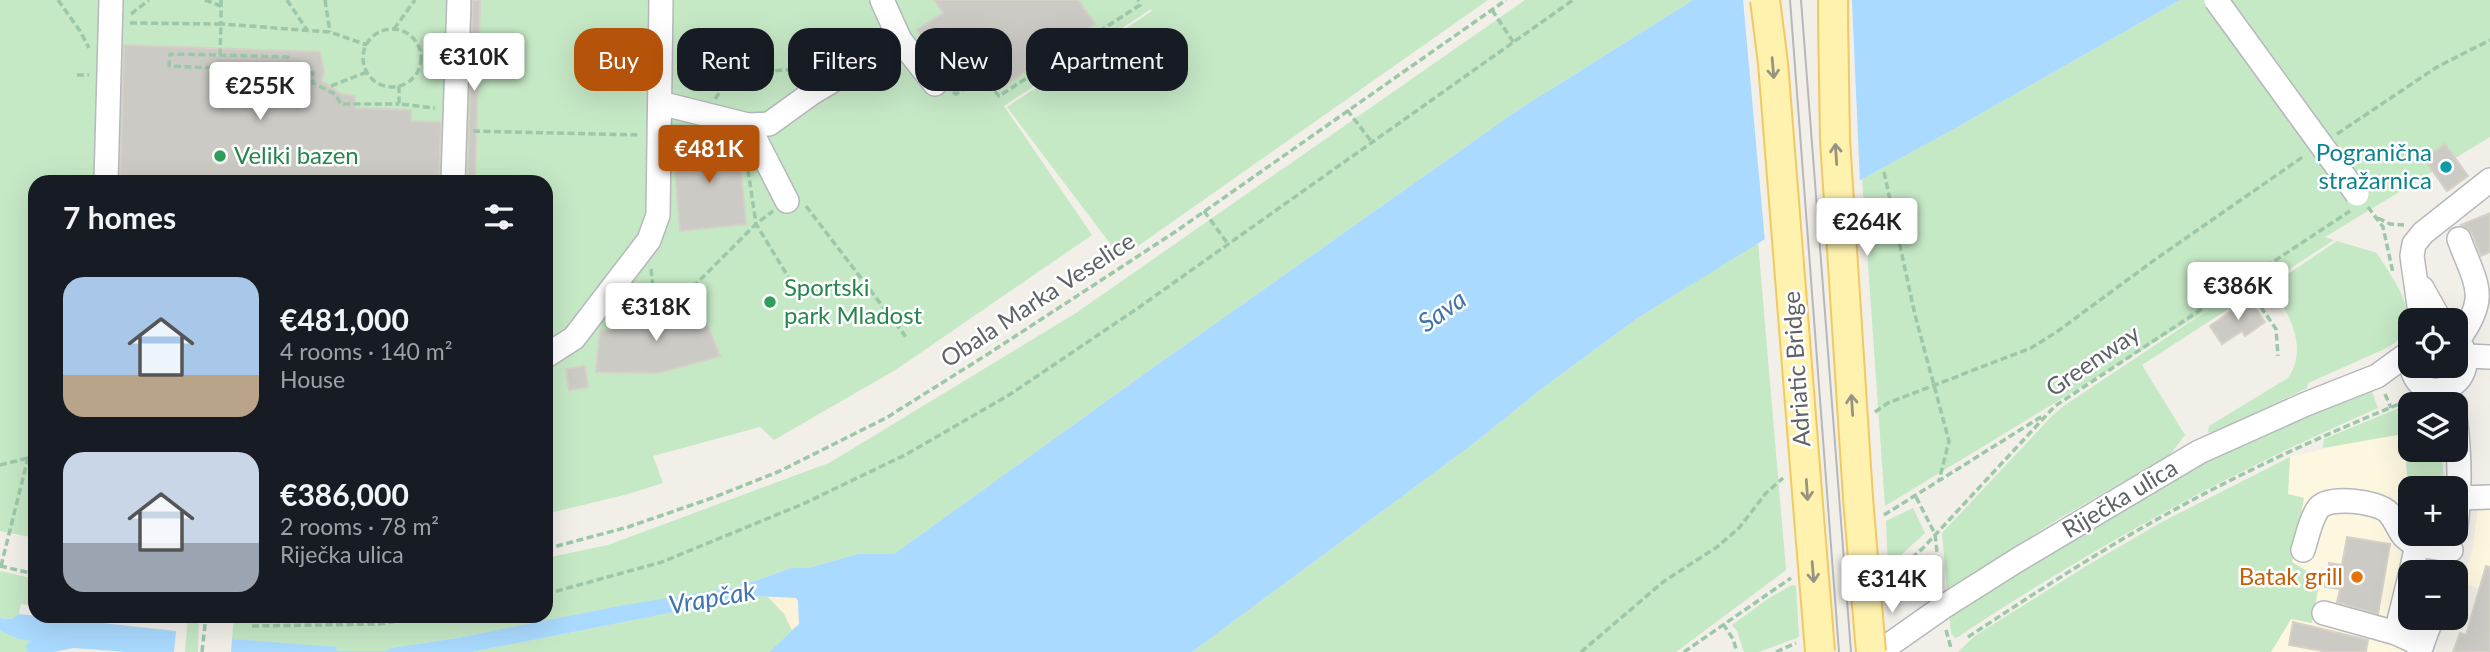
<!DOCTYPE html>
<meta charset="utf-8">
<style>
body{margin:0;font-family:Lato,sans-serif;background:#20242c;color:#f1f3f6;height:100vh;display:flex;flex-direction:column;font-size:26px;white-space:nowrap}
*{box-sizing:border-box;margin:0}
p{font-size:23px;color:#9ea1a6}
.icon{flex:none;width:38px;height:38px;fill:none;stroke:currentColor;stroke-width:2;stroke-linecap:round;stroke-linejoin:round}
.map{position:relative;flex:1;overflow:hidden}
.details{position:absolute;left:28px;top:175px;width:525px;height:448px;display:flex;flex-direction:column;background:#171b24;border-radius:21px;box-shadow:0 7px 28px #0002}
.details>*{flex:none}
.top-card{position:absolute;left:574px;top:28px;width:665px;height:63px;display:flex;gap:14px}
.fabs{position:absolute;left:2398px;top:308px;display:grid;gap:14px}
.fabs a{display:grid;place-items:center;width:70px;height:70px;border-radius:14px;background:#171b24;box-shadow:0 7px 28px #0002;font-size:35px}
.price{position:absolute;translate:-50% -60px;padding:0 16px;border-radius:7px;background:#fff;color:#222;font-size:23px;line-height:46px;filter:drop-shadow(0 2px 4px #0008)}
.price::after{content:'';position:absolute;left:50%;top:42px;width:21px;height:16px;margin-left:-10px;background:inherit;clip-path:polygon(0 0,100% 0,50% 100%)}
.price.on{background:#b45309;color:#fff}
ul{padding:0;list-style:none}
li{display:flex;align-items:center;gap:21px;height:175px;padding:0 35px}
li span{display:grid;place-items:center;flex:none;width:196px;height:140px;border-radius:21px;color:#555}
li>.icon{margin-inline-start:auto}
span .icon{width:84px;height:84px;fill:#fffc;stroke-width:1}
li b{font-size:30px}
h2{display:flex;justify-content:space-between;align-items:center;height:84px;padding:0 35px;font-size:30px}
.tag{padding:0 24px;border-radius:21px;background:#171b24;box-shadow:0 7px 28px #0002;font-size:24px;line-height:63px}
.tag.on{background:#b45309;color:#fff}
.map>svg:first-child{display:block}
</style>
<div class="map">
<svg width="2490" height="652" viewBox="0 0 2490 652">
<rect width="100%" height="100%" fill="#f1efe8"/>
<g fill="#fef7e0">
<polygon points="2410,433 2406,465 2409,537 2445,546 2438,572 2410,572 2410,618 2425,618 2412,652 2271,652 2291,619 2292,562 2304,498 2288,494 2290,457 2366,439"/>
<polygon points="2490,506 2490,591 2463,584 2472,551 2478,509"/>
</g>
<g fill="#c5e8c5">
<polygon points="0,0 1488,0 1121,258 1007,107 1152,11 1151,9 1004,106 1092,235 897,369 774,440 760,427 653,456 663,483 628,494 546,514 546,182 35,182 35,538 0,531"/>
<polygon points="1525,0 1693,0 1515,112 1144,374 894,554 858,554 808,568 791,568 738,587 463,637 391,648 385,651 337,651 232,639 234,616 546,616 546,558 608,545 829,463 1076,313"/>
<polygon points="2180,0 2490,0 2490,137 2325,237 2334,240 2142,365 2185,435 2169,456 2060,518 1947,591 1942,533 2052,416 2065,405 2214,306 1885,506 1862,179 1954,129"/>
<path d="M2337,241L2377,253C2394,281 2429,323 2389,347L2308,383L2307,388L2213,433L2208,432L2209,426L2288,378C2309,348 2289,312 2270,286Z"/>
<polygon points="1758,242 1786,570 1676,652 1192,652 1473,444 1544,387 1639,317"/>
<path d="M2372,392L2378,408C2231,472 2091,548 1958,637L1955,638L1951,633L1949,613L2134,497L2254,436Z"/>
<polygon points="2419,402 2427,404 2410,404 2410,450 2442,450 2444,488 2427,488 2426,479 2408,478 2406,465 2409,433 2323,448 2324,439 2406,405"/>
<polygon points="2290,457 2288,494 2304,498 2292,562 2320,579 2312,623 2291,619 2271,652 1958,652 1976,635 2088,565 2160,523"/>
<polygon points="1913,508 1925,533 1888,567 1886,521"/>
<polygon points="0,571 35,579 35,606 21,604 19,614 11,619 0,618"/>
<polygon points="1792,585 1796,586 1799,637 1759,652 1744,652 1737,631 1732,625 1769,598"/>
<polygon points="755,596 778,597 799,624 769,652 472,652"/>
<polygon points="188,616 199,616 198,652 185,652"/>
<polygon points="0,631 19,639 31,641 25,646 28,652 0,652"/>
</g>
<polygon fill="#fbf3d9" points="767,596 796,598 798,601 799,624 792,630 784,614"/>
<g fill="#aadaff">
<polygon points="1693,0 2180,0 1954,129 1862,179 1639,317 1544,387 1473,444 1192,652 769,652 799,624 798,601 796,598 755,596 472,652 231,652 232,639 336,647 337,651 385,651 391,648 463,637 630,604 738,587 791,568 808,568 858,554 894,554 1144,374 1515,112"/>
<polygon points="19,614 176,631 174,652 126,652 74,648 54,652 28,652 25,646 31,641 19,639 0,631 0,618 11,619"/>
</g>
<polygon fill="#f1efe8" points="1743,0 1852,0 1860,184 1765,242"/>
<g fill="#cccac5" stroke="#d6d1c6" stroke-width="2">
<polygon points="473,0 480,0 475,182 467,182"/>
<polygon points="934,0 1078,0 1095,24 999,90 987,72 959,91 917,30 943,13"/>
<polygon points="124,45 320,52 324,71 322,81 342,94 355,96 355,108 411,110 411,121 441,122 439,182 120,182"/>
<polygon points="738,139 746,224 680,231 673,145"/>
<polygon points="2445,144 2468,176 2447,191 2424,159"/>
<polygon points="2490,213 2490,252 2481,256 2472,233 2461,225"/>
<polygon points="2249,299 2265,322 2245,336 2242,331 2222,344 2210,326"/>
<polygon points="688,305 694,323 705,319 720,356 658,373 596,372 600,330 622,330 621,316 649,315"/>
<polygon points="585,366 588,387 569,390 566,369"/>
<polygon points="2347,537 2390,544 2378,614 2337,602 2340,589 2325,587 2329,563 2342,565"/>
<polygon points="2486,566 2490,567 2490,652 2453,652 2460,633 2466,635"/>
<polygon points="2293,622 2368,640 2366,652 2328,652 2289,645"/>
</g>
<g fill="none" stroke-linecap="round" stroke-linejoin="round">
<defs>
<g id="minor">
<polyline points="882,0 900,40 935,84"/>
<polyline points="661,107 668,105 748,125 769,124 812,93 900,40"/>
<polyline points="748,125 787,201"/>
<polyline points="106,182 111,0"/>
<polyline points="453,182 459,0"/>
<polyline points="2422,288 2440,320"/>
<polyline points="2421,320 2412,256 2414,244 2423,233 2490,180"/>
<path d="M2458,340C2490,296 2476,285 2459,239"/>
<polyline points="546,356 574,338 649,240 658,215 661,0"/>
<polyline points="2467,356 2490,357"/>
<path d="M2411,366C2425,419 2490,374 2455,338"/>
<path d="M2455,416C2460,455 2461,493 2455,532"/>
<polyline points="2460,498 2490,497"/>
<path d="M2303,550C2307,538 2310,520 2318,509C2327,495 2379,501 2389,513C2402,528 2396,535 2417,545"/>
<polyline points="2411,572 2417,545 2451,550"/>
<polyline points="2324,613 2396,633 2422,645"/>
<polyline points="2396,633 2410,576"/>
<polyline points="1879,652 1943,607 2019,559 2199,452 2306,404 2377,376 2410,352"/>
<polyline points="2419,652 2432,618"/>
</g>
<g id="major">
<polyline points="1833,0 1833,20"/>
<polyline points="1858,498 1865,582"/>
<polyline points="1810,530 1817,614"/>
</g>
</defs>
<use href="#minor" stroke="#b5b8bc" stroke-width="26"/>
<use href="#major" stroke="#f2c960" stroke-width="32"/>
<g stroke="#9cc7a9" stroke-width="3.5" stroke-dasharray="7 3.5" stroke-linecap="butt">
<polyline points="58,0 80,31 89,48"/>
<polyline points="205,0 221,6"/>
<polyline points="221,0 221,24 330,32 367,45"/>
<polyline points="287,0 307,30"/>
<polyline points="325,0 330,32"/>
<polyline points="1492,10 1514,43"/>
<polyline points="131,14 149,0"/>
<polyline points="130,23 221,24 220,55 170,54 169,66 287,71 288,57 220,55"/>
<polyline points="394,29 415,0"/>
<circle cx="392" cy="58" r="29"/>
<polyline points="728,61 728,80"/>
<polyline points="288,71 313,73 313,83 335,94 341,104 399,104"/>
<polyline points="77,75 89,75"/>
<polyline points="624,84 641,84"/>
<polyline points="331,86 367,72"/>
<polyline points="399,86 399,104 435,108"/>
<polyline points="953,92 956,94 984,78 999,96 1140,5 1138,0"/>
<polyline points="715,99 728,80 749,81 763,71 813,69"/>
<polyline points="1347,110 1372,142"/>
<polyline points="473,131 640,135"/>
<polyline points="2337,134 2437,67 2490,40"/>
<polyline points="748,170 756,224 789,278"/>
<polyline points="1884,172 1915,315 1949,441 1939,481"/>
<polyline points="806,206 906,337"/>
<polyline points="2368,207 2383,227 2393,273"/>
<polyline points="1204,211 1228,244"/>
<polyline points="2378,218 2390,224 2404,225"/>
<polyline points="651,269 655,310"/>
<polyline points="2243,281 2276,329 2278,356"/>
<polyline points="617,313 655,311 675,305 756,224 773,211"/>
<polyline points="2385,394 2391,408"/>
<polyline points="1875,412 1888,403 2031,348 2058,331 2153,261 2304,156"/>
<polyline points="0,465 28,458 35,459"/>
<polyline points="1916,497 1935,534 1941,588"/>
<polyline points="1884,515 2044,415"/>
<polyline points="546,549 628,527 712,498 780,471 886,418 988,354 1175,232 1506,0"/>
<polyline points="0,566 35,574"/>
<polyline points="1,566 28,458 35,454"/>
<polyline points="1888,579 1923,548 2055,406 2350,211"/>
<polyline points="546,594 662,562 803,504 907,454 1009,395 1138,308 1573,0"/>
<polyline points="1723,624 1733,639 1737,652"/>
<polyline points="252,626 380,624 423,616"/>
<polyline points="1946,630 1951,648"/>
<path d="M1968,637C2032,595 2096,553 2163,516C2242,472 2325,434 2409,400"/>
<polyline points="202,652 206,616"/>
<polyline points="1581,652 1663,582 1717,547 1739,528 1766,493 1783,478"/>
<polyline points="1684,652 1791,578"/>
<polyline points="1776,652 1796,643"/>
</g>
<use href="#minor" stroke="#fff" stroke-width="23"/>
<use href="#major" stroke="#fff2af" stroke-width="28"/>
<g stroke="#b6b7b8" stroke-width="2">
<polyline points="1790,0 1839,652"/>
<polyline points="1801,0 1851,652"/>
</g>
<defs>
<polyline id="minor-bridge" points="2216,0 2357,194"/>
<g id="major-bridge">
<polyline points="1765,0 1773,63 1810,530"/>
<polyline points="1833,20 1835,140 1858,498"/>
<polyline points="1865,582 1871,652"/>
<polyline points="1817,614 1820,652"/>
</g>
</defs>
<use href="#minor-bridge" stroke="#b5b8bc" stroke-width="26" stroke-linecap="butt"/>
<use href="#major-bridge" stroke="#f2c960" stroke-width="32" stroke-linecap="butt"/>
<use href="#minor-bridge" stroke="#fff" stroke-width="23"/>
<use href="#major-bridge" stroke="#fff2af" stroke-width="28"/>
</g>
<defs><path id="oneway-shaft" d="M-6 0H5M1.5-3L5.5 0L1.5 3" fill="none" stroke-width="1.6" stroke-linecap="round" stroke-linejoin="round" transform="scale(1.75)"/></defs>
<g stroke="#979581">
<use href="#oneway-shaft" transform="translate(1773 68) rotate(85)"/>
<use href="#oneway-shaft" transform="translate(1836 154) rotate(-94)"/>
<use href="#oneway-shaft" transform="translate(1852 405) rotate(-94)"/>
<use href="#oneway-shaft" transform="translate(1807 490) rotate(86)"/>
<use href="#oneway-shaft" transform="translate(1813 572) rotate(85)"/>
</g>
<g fill="#2e9e5b" stroke="#fff" stroke-width="2.5">
<circle cx="220" cy="156" r="7"/>
<circle cx="770" cy="302" r="7"/>
</g>
<circle fill="#0f9aa8" stroke="#fff" stroke-width="2.5" cx="2446" cy="167" r="7"/>
<circle fill="#e8710a" stroke="#fff" stroke-width="2.5" cx="2357" cy="577" r="7"/>
<g text-anchor="middle" stroke-width="5" stroke-linejoin="round" paint-order="stroke">
<g font-size="24" fill="#0d838f" stroke="#fff" text-anchor="end">
<text x="2432" y="161">Pogranična<tspan x="2432" dy="28">stražarnica</tspan></text>
</g>
<g font-size="24" fill="#27864d" stroke="#fff" text-anchor="start">
<text x="234" y="164">Veliki bazen</text>
<text x="784" y="296">Sportski<tspan x="784" dy="28">park Mladost</tspan></text>
</g>
<g font-size="24" fill="#5f6368" stroke="#fff">
<text transform="translate(1038 300) rotate(-33)" y="8">Obala Marka Veselice</text>
<text transform="translate(2093 361) rotate(-34)" y="8">Greenway</text>
<text transform="translate(1797 369) rotate(-94)" y="8">Adriatic Bridge</text>
<text transform="translate(2120 499) rotate(-31)" y="8">Riječka ulica</text>
</g>
<g font-size="24" fill="#c56008" stroke="#fff" text-anchor="end">
<text x="2343" y="585">Batak grill</text>
</g>
<g font-size="26" font-style="italic" fill="#4174aa" stroke="#fff">
<text transform="translate(1442 311) rotate(-35)" y="9">Sava</text>
<text transform="translate(712 598) rotate(-10)" y="9">Vrapčak</text>
</g>
</g>
</svg>
<div class="fabs">
<a><svg class="icon" aria-label="locate" viewBox="0 0 24 24"><circle cx="12" cy="12" r="6"/><path d="M12 2v4M12 18v4M2 12h4M18 12h4"/></svg></a>
<a><svg class="icon" aria-label="layers" viewBox="0 0 24 24"><path d="M12 4l9 5-9 5-9-5zM3 14l9 5 9-5"/></svg></a>
<a>+</a>
<a>−</a>
</div>
<b class="price" style="left:474px;top:93px">€310K</b>
<b class="price" style="left:260px;top:122px">€255K</b>
<b class="price on" style="left:709px;top:185px">€481K</b>
<b class="price" style="left:1867px;top:258px">€264K</b>
<b class="price" style="left:2238px;top:322px">€386K</b>
<b class="price" style="left:656px;top:343px">€318K</b>
<b class="price" style="left:1892px;top:615px">€314K</b>
<div class="top-card">
<a class="tag on">Buy</a>
<a class="tag">Rent</a>
<a class="tag">Filters</a>
<a class="tag">New</a>
<a class="tag">Apartment</a>
</div>
<section class="details">
<h2>7 homes<svg class="icon" aria-label="filters" viewBox="0 0 24 24"><path d="M4 7h16M4 17h16"/><circle cx="9" cy="7" r="2"/><circle cx="15" cy="17" r="2"/></svg></h2>
<ul>
<li><span style="background:linear-gradient(#a9c7e8 70%,#b9a48a 0)"><svg class="icon" aria-label="home" viewBox="0 0 24 24"><path d="M3 11l9-7 9 7M6 9v11h12V9"/></svg></span><div><b>€481,000</b><p>4 rooms · 140 m²</p><p>House</p></div></li>
<li><span style="background:linear-gradient(#c9d6e8 65%,#9aa5b1 0)"><svg class="icon" aria-label="home" viewBox="0 0 24 24"><path d="M3 11l9-7 9 7M6 9v11h12V9"/></svg></span><div><b>€386,000</b><p>2 rooms · 78 m²</p><p>Riječka ulica</p></div></li>
</ul>
</section>
</div>
